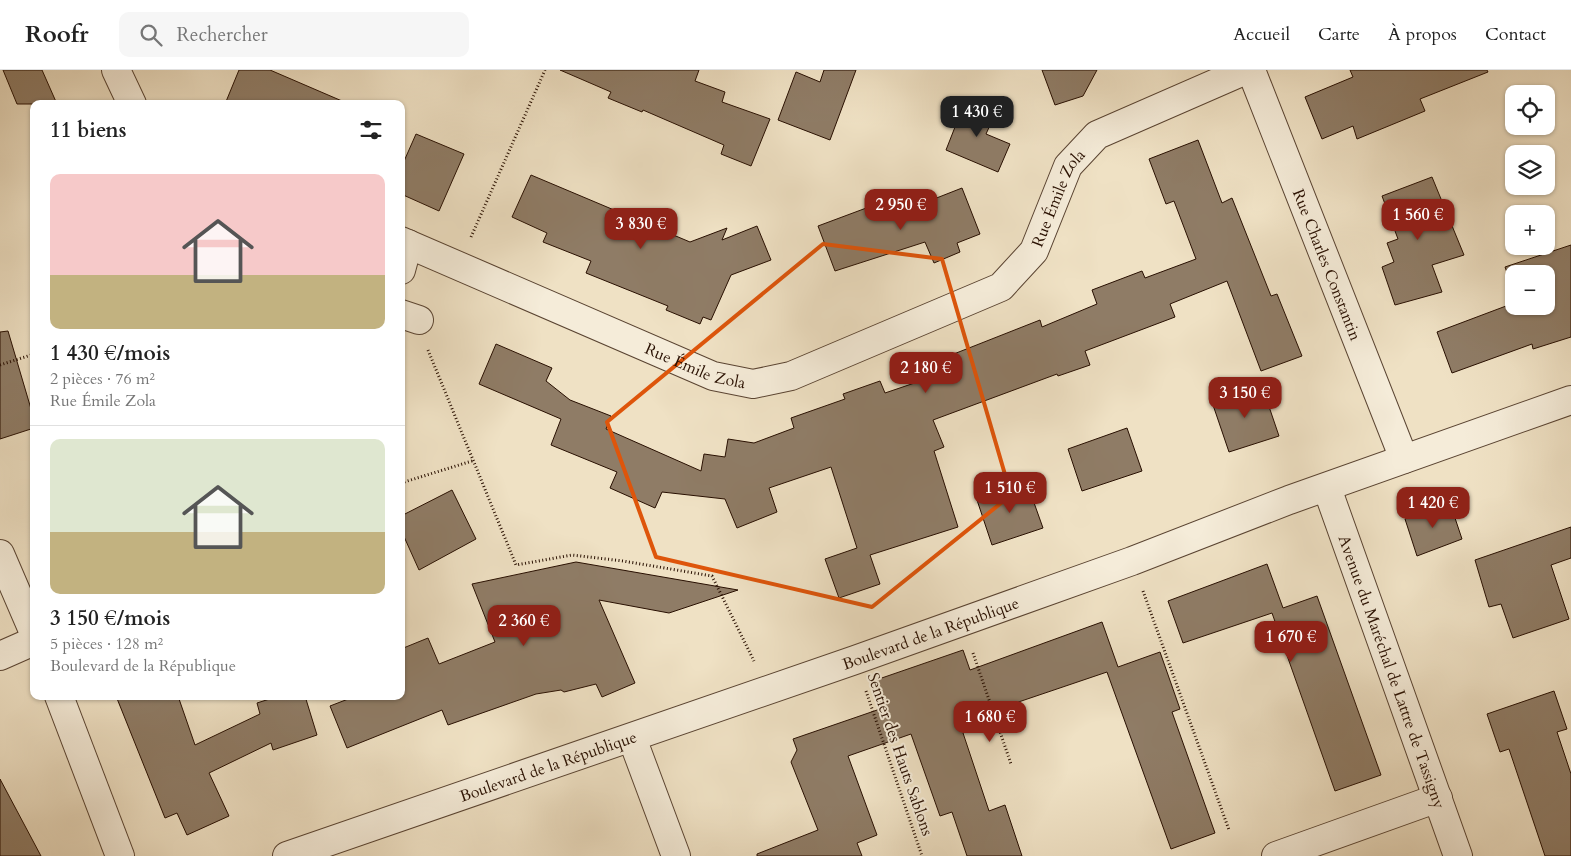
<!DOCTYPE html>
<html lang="fr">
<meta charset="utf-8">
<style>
body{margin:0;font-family:Cardo,serif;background:#f6f6f6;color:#222;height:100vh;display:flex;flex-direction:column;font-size:19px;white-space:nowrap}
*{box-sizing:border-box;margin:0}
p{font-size:16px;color:#767676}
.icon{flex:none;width:28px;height:28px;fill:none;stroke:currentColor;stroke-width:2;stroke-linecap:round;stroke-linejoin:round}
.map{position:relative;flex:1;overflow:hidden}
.panel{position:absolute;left:30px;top:30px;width:375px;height:600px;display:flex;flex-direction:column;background:#fff;border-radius:10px;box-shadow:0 1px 4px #0004}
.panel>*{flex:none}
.tools{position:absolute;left:1505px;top:15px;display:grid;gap:10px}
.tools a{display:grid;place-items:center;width:50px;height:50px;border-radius:10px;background:#fff;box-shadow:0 1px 4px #0004;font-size:25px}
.price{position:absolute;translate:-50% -42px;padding:0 11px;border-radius:10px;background:#8f2418;color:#fff;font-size:16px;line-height:32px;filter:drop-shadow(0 1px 2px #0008)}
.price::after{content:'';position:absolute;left:50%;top:30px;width:15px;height:11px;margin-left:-8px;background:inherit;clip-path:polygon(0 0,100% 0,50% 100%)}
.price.active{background:#222;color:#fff}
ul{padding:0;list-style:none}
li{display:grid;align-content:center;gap:10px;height:265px;padding:0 20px}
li+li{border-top:1px solid #e0e0e0}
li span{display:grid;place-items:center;height:155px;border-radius:10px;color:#555}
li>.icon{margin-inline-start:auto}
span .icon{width:90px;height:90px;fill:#fffc;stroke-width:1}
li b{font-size:21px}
h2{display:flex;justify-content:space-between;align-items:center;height:60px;padding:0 20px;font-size:21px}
header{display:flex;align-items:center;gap:30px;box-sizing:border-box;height:70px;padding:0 25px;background:#fff;border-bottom:1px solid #e0e0e0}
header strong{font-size:24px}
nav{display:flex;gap:28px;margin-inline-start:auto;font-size:18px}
.search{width:350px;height:45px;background:#f6f6f6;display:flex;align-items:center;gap:12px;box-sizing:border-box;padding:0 18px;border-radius:10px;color:#767676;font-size:19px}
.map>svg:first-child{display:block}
</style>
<header>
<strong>Roofr</strong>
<div class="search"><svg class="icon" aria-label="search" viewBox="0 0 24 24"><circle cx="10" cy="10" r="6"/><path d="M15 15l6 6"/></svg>Rechercher</div>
<nav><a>Accueil</a><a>Carte</a><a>À propos</a><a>Contact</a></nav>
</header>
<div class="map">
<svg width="1571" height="786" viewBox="0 0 1571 786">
<rect width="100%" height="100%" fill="#efe1c4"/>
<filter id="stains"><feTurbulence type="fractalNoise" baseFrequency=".004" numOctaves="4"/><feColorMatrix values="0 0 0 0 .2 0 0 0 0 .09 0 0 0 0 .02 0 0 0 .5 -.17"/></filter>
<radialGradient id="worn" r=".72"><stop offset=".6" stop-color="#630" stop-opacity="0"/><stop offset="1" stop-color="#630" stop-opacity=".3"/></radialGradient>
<g fill="#8f7c66" stroke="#280f01">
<polygon points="3,0 42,0 57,34 17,34"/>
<polygon points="239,0 270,0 349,34 225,34"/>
<polygon points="560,0 699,0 695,11 725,22 722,32 770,49 751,96 721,84 724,75 643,40 642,42 608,28 611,22"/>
<polygon points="824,0 856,0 830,70 778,50 796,2 820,12"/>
<polygon points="1042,0 1097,0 1083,26 1055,35"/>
<polygon points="1350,0 1487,0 1488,2 1420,29 1425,41 1357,69 1353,56 1322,69 1305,27 1353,7"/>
<polygon points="966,29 996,42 986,64 1010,74 998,102 946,80"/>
<polygon points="416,64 464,84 439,141 401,124 401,98"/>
<polygon points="1198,70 1222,133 1232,128 1271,226 1277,224 1302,286 1261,301 1227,211 1170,234 1175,247 1085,281 1090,295 1058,306 1057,304 933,350 944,377 934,381 958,457 870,485 880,514 839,528 825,489 857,478 831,397 769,418 777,442 737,458 725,429 662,422 655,438 610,418 617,402 551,375 561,349 479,314 496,274 552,298 546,311 570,330 611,346 606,359 701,401 704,384 725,387 728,369 754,373 794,358 791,348 845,329 843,324 880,311 885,323 941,304 936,291 1040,250 1042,257 1097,234 1092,220 1142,201 1145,208 1196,189 1174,131 1166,134 1149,89"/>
<polygon points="531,105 690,172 727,158 722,170 757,156 771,190 731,205 711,250 703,247 700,254 666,240 668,236 586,203 591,191 543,172 547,163 512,147"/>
<polygon points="1432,107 1464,185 1432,195 1442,222 1395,235 1382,197 1394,192 1387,173 1398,169 1382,126"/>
<polygon points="962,118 980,164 957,173 960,182 934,193 925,172 835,201 818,156 877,134 883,149"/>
<polygon points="1571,175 1571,267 1533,279 1532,274 1452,303 1437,262 1514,233 1514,236 1546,236 1546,204 1514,204 1514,222 1505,197"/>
<polygon points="8,261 34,349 34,358 0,369 0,262"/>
<polygon points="1262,316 1279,366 1229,382 1212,332"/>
<polygon points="1127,358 1142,401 1082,421 1068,379"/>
<polygon points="1027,413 1043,458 992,475 977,430"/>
<polygon points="452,420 476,469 419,500 401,460 401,446"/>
<polygon points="1450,433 1462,469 1417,486 1405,449"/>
<polygon points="1571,457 1571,488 1551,495 1569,549 1513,568 1501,534 1489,537 1475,490"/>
<polygon points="576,492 738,520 669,543 599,530 635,613 602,627 596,614 564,622 561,620 536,624 448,655 442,640 347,678 330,636 356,626 401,626 401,579 428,568 439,594 495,572 472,514"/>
<polygon points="1267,494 1283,538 1317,526 1381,705 1335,721 1272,543 1183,573 1168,531"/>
<polygon points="1102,552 1118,597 1160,582 1180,639 1172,642 1215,763 1171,779 1107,602 986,643 990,653 963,663 989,741 1005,735 1022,786 967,786 952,742 940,746 911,664 848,686 877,765 857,773 862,786 757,786 757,784 818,760 791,692 797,680 793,669 883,638 873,611 963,580 970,600"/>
<polygon points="1554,621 1567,659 1557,662 1571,704 1571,786 1545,786 1509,679 1500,682 1487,644"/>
<polygon points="116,626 178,626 195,675 260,644 257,633 279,626 305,626 317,665 273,680 271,673 209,703 229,746 187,765 177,743 165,748"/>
<polygon points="0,709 41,786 0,786"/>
</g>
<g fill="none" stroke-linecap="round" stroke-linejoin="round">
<defs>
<g id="minor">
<polyline points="116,0 132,34"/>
<path id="s1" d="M1251,0L1404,389"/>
<path id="s2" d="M401,171L713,306L753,314L791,306L1001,217L1034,181L1068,96L1097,65L1246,0"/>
<polyline points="401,200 408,174"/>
<polyline points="401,244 419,250"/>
<path id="s3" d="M1327,418L1458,786"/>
<polyline points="0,484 34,563"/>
<polyline points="0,586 34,571"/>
<polyline points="59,626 120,786"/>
<polyline points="632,668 676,786"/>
<path id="s4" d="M287,786L855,590L1132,491L1289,430L1571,330"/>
<polyline points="1276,786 1438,728"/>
</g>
</defs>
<use href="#minor" stroke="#5a4432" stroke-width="30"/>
<g stroke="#280f01" stroke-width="3" stroke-dasharray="1 2.5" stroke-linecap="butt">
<polyline points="471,167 545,0"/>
<polyline points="428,280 516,495 572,485 623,491 712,506 754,591"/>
<polyline points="0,295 34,284"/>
<polyline points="401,413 472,391"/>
<polyline points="1143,521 1229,760"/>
<polyline points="973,583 1011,694"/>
<polyline points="866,621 922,786"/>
</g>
<use href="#minor" stroke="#f5ecd9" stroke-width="28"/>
</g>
<path fill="none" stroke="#de550b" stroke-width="4" stroke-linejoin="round" d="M823,174L942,189L1011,425L872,537L656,487L607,352Z"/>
<g text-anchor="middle" stroke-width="4" stroke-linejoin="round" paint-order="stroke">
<g font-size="16" fill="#280f01" stroke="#f5ecd9">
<text dy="6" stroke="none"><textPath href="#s2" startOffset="755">Rue Émile Zola</textPath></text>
<text dy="6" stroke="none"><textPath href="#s1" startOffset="209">Rue Charles Constantin</textPath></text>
<text dy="6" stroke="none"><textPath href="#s2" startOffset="320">Rue Émile Zola</textPath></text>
<text dy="6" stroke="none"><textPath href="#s4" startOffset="681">Boulevard de la République</textPath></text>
<text dy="6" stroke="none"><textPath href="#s3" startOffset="195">Avenue du Maréchal de Lattre de Tassigny</textPath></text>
<text transform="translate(901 684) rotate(71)" y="6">Sentier des Hauts Sablons</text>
<text dy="6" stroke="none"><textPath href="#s4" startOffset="276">Boulevard de la République</textPath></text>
</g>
</g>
<rect width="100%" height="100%" filter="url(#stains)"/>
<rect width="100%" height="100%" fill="url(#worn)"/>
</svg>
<div class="tools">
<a><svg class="icon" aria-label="locate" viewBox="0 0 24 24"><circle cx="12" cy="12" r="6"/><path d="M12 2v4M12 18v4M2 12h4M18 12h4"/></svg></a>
<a><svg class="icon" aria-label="layers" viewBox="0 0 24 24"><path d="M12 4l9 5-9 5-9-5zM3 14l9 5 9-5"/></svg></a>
<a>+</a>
<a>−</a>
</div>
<b class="price active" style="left:977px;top:68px">1 430 €</b>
<b class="price" style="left:901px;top:161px">2 950 €</b>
<b class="price" style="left:1418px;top:171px">1 560 €</b>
<b class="price" style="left:641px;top:180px">3 830 €</b>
<b class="price" style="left:926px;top:324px">2 180 €</b>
<b class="price" style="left:1245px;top:349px">3 150 €</b>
<b class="price" style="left:1010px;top:444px">1 510 €</b>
<b class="price" style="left:1433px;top:459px">1 420 €</b>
<b class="price" style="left:524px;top:577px">2 360 €</b>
<b class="price" style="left:1291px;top:593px">1 670 €</b>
<b class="price" style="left:990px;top:673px">1 680 €</b>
<section class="panel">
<h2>11 biens<svg class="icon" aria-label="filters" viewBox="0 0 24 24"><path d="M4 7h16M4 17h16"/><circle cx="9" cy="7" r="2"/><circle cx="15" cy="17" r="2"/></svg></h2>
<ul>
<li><span style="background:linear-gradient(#f6c9c9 65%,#c2b280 0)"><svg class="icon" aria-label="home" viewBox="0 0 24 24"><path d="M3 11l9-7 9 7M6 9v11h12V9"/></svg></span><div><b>1 430 €/mois</b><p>2 pièces · 76 m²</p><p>Rue Émile Zola</p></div></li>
<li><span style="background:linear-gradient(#dfe7d0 60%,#c2b280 0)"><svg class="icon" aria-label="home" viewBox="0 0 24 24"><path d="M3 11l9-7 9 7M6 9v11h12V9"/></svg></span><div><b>3 150 €/mois</b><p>5 pièces · 128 m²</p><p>Boulevard de la République</p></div></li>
</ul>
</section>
</div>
